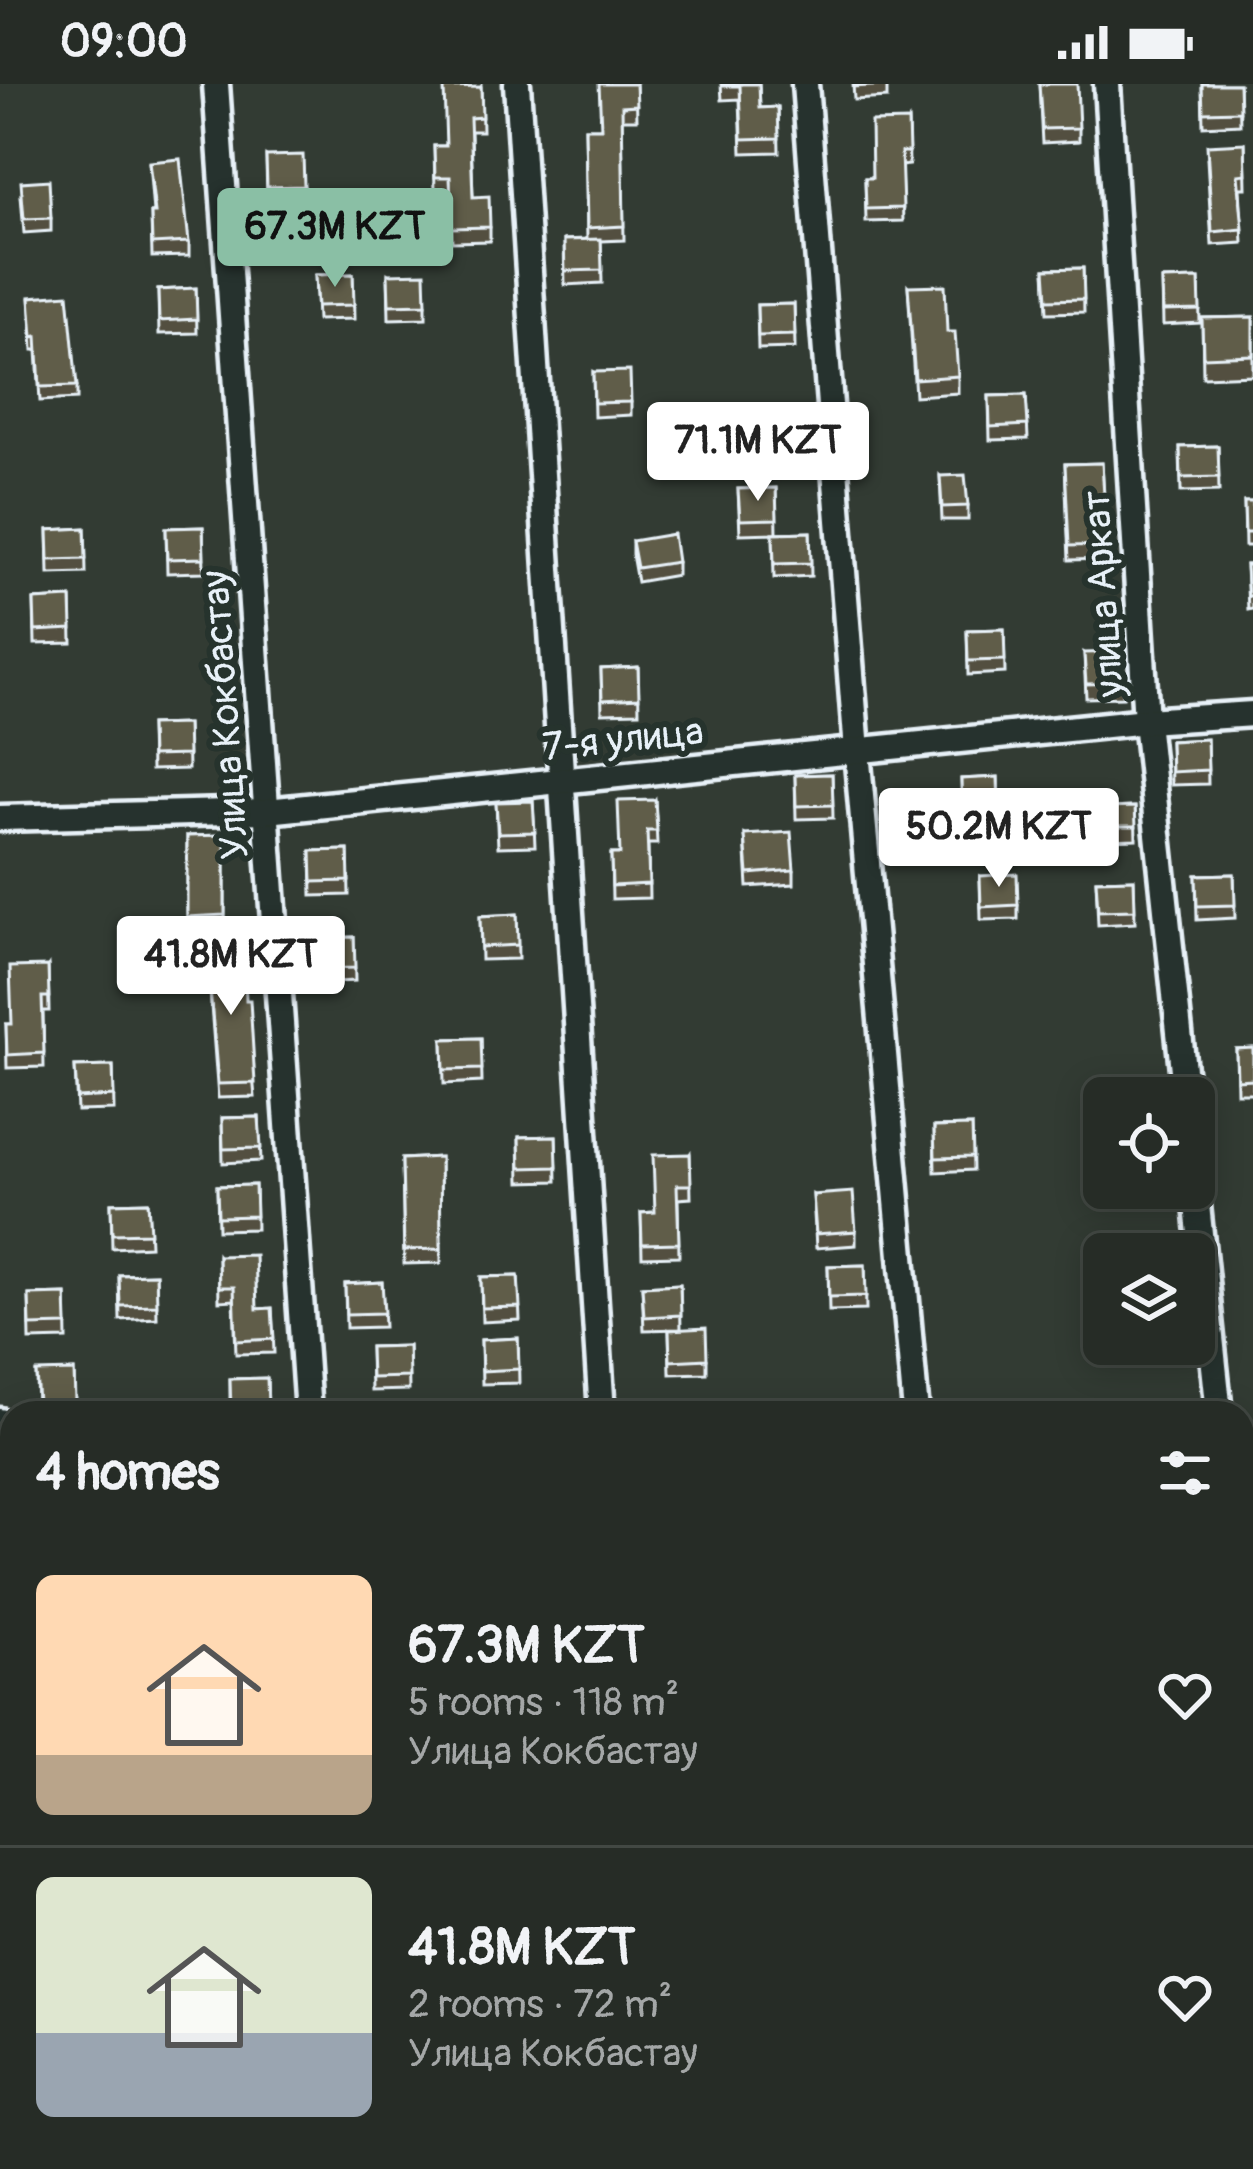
<!DOCTYPE html>
<meta charset="utf-8">
<style>
body{margin:0;font-family:Pangolin,sans-serif;background:#2e342e;color:#f1f3f6;height:100vh;display:flex;flex-direction:column;font-size:45px;white-space:nowrap}
*{box-sizing:border-box;margin:0}
p{font-size:39px;color:#a4a7a7}
.icon{flex:none;width:66px;height:66px;fill:none;stroke:currentColor;stroke-width:2;stroke-linecap:round;stroke-linejoin:round}
.map{position:relative;flex:1;overflow:hidden}
.details{position:absolute;left:0px;top:1317px;width:1254px;height:768px;display:flex;flex-direction:column;background:#262c26;border-radius:36px 36px 0 0;box-shadow:0 6px 30px #0003,0 0 0 3px #424843}
.details>*{flex:none}
.tools{position:absolute;left:1083px;top:993px;display:grid;gap:24px}
.tools a{display:grid;place-items:center;width:132px;height:132px;border-radius:18px;background:#262c26;box-shadow:0 6px 30px #0003,0 0 0 3px #424843;font-size:60px}
.price{position:absolute;translate:-50% -102px;padding:0 27px;border-radius:12px;background:#fff;color:#222;font-size:39px;line-height:78px;filter:drop-shadow(0 3px 6px #0008)}
.price::after{content:'';position:absolute;left:50%;top:72px;width:36px;height:27px;margin-left:-18px;background:inherit;clip-path:polygon(0 0,100% 0,50% 100%)}
.price.on{background:#8abfa5;color:#111}
ul{padding:0;list-style:none}
li{display:flex;align-items:center;gap:36px;height:300px;padding:0 36px}
li+li{border-top:3px solid #424843}
li span{display:grid;place-items:center;flex:none;width:336px;height:240px;border-radius:18px;color:#555}
li>.icon{margin-inline-start:auto}
span .icon{width:144px;height:144px;fill:#fffc;stroke-width:1}
li b{font-size:51px}
h2{display:flex;justify-content:space-between;align-items:center;height:144px;padding:0 36px;font-size:51px}
.status{display:flex;justify-content:space-between;align-items:center;height:84px;padding:0 60px;background:#262c26;direction:ltr}
.status svg{height:33px;fill:currentColor}
.map>svg:first-child{display:block}
</style>
<div class="status"><b>09:00</b><svg viewBox="0 0 49 12"><path d="M0 12V9h3v3zM5 12V6h3v6zM10 12V3h3v9zM15 12V0h3v12zM26 1h20v11H26zM47 4h2v5h-2z"/></svg></div>
<div class="map">
<svg width="1253" height="2085" viewBox="0 0 1253 2085">
<rect width="100%" height="100%" fill="#323b33"/>
<filter id="ink" filterUnits="userSpaceOnUse"><feTurbulence type="fractalNoise" baseFrequency=".00833" numOctaves="2"/><feDisplacementMap in="SourceGraphic" scale="24" xChannelSelector="R" yChannelSelector="G"/><feConvolveMatrix kernelMatrix="1 2 1 2 8 2 1 2 1" color-interpolation-filters="sRGB"/></filter>
<g filter="url(#ink)">
<g fill="none" stroke-linecap="round" stroke-linejoin="round">
<defs>
<g id="minor">
<polyline points="216,0 308,1329"/>
<polyline points="517,0 602,1329"/>
<polyline points="805,0 857,667 916,1329"/>
<polyline points="1107,0 1146,637 1186,1014"/>
<polyline points="0,734 267,727 1146,637 1253,630"/>
<polyline points="1194,1093 1219,1329"/>
<polyline points="0,1337 12,1488"/>
<polyline points="1242,1405 1253,1404"/>
<polyline points="0,1508 12,1507"/>
<polyline points="1242,1606 1253,1752"/>
<polyline points="62,2073 63,2085"/>
<polyline points="373,2073 374,2085"/>
<polyline points="672,2073 673,2085"/>
<polyline points="960,2073 961,2085"/>
</g>
</defs>
<use href="#minor" stroke="#e8f1f8" stroke-width="33"/>
<use href="#minor" stroke="#26332d" stroke-width="24"/>
</g>
<g fill="#535040" stroke="#e8f1f8" stroke-width="3">
<polygon points="636,0 637,35 622,35 624,156 601,157 602,199 565,201 564,156 587,155 585,44 600,44"/>
<polygon points="721,0 759,0 760,24 778,23 779,68 742,69 740,15 722,16"/>
<polygon points="853,0 887,0 887,14 854,16"/>
<polygon points="1039,0 1079,44 1079,57 1042,59"/>
<polygon points="1202,0 1239,0 1240,40 1203,42"/>
<polygon points="481,3 482,47 471,47 473,113 490,143 490,157 452,158 450,106 435,107 434,62 445,62"/>
<polygon points="908,37 909,81 901,82 903,137 866,138 865,94 872,94"/>
<polygon points="1245,59 1246,104 1240,104 1243,159 1212,161 1207,74"/>
<polygon points="266,72 304,102 304,115 267,117"/>
<polygon points="149,78 189,158 189,172 152,173 151,129 153,129"/>
<polygon points="21,112 51,134 51,147 24,149"/>
<polygon points="1083,184 1084,228 1047,229 1045,185"/>
<polygon points="353,190 354,235 317,236 315,191"/>
<polygon points="388,190 426,220 426,234 389,235"/>
<polygon points="1199,195 1200,239 1163,241 1162,196"/>
<polygon points="908,202 947,248 958,292 958,309 915,312"/>
<polygon points="196,204 197,249 159,250 158,206"/>
<polygon points="30,213 77,302 77,315 40,317 37,266 33,266"/>
<polygon points="794,220 795,264 758,265 757,221"/>
<polygon points="1253,233 1253,291 1203,293 1202,234"/>
<polygon points="593,288 631,318 631,331 594,333"/>
<polygon points="1026,311 1028,355 990,356 989,312"/>
<polygon points="813,343 814,387 777,388 776,344"/>
<polygon points="1218,362 1219,407 1181,408 1180,363"/>
<polygon points="1102,379 1107,475 1069,476 1065,380"/>
<polygon points="940,392 968,422 968,436 942,436"/>
<polygon points="776,404 777,449 740,450 738,405"/>
<polygon points="1244,418 1253,418 1253,462 1245,462"/>
<polygon points="203,443 204,488 167,489 166,444"/>
<polygon points="85,444 86,489 49,490 48,446"/>
<polygon points="810,448 811,492 774,494 773,449"/>
<polygon points="632,457 677,478 677,491 637,498 632,470"/>
<polygon points="1246,481 1253,481 1253,525 1248,526"/>
<polygon points="71,514 72,559 35,560 34,516"/>
<polygon points="1004,545 1005,589 968,591 967,546"/>
<polygon points="1084,569 1123,599 1123,613 1086,614"/>
<polygon points="638,583 639,628 602,629 601,585"/>
<polygon points="187,640 188,685 151,686 150,641"/>
<polygon points="1207,655 1208,700 1171,701 1170,657"/>
<polygon points="832,690 833,734 796,735 795,691"/>
<polygon points="998,693 999,738 962,739 961,695"/>
<polygon points="655,716 657,760 648,760 649,814 612,815 611,770 620,770"/>
<polygon points="533,717 535,762 498,763 496,718"/>
<polygon points="1135,723 1136,755 1108,756 1107,724"/>
<polygon points="225,751 225,845 187,846 187,752"/>
<polygon points="745,751 794,786 794,800 748,803"/>
<polygon points="348,766 349,811 312,812 311,767"/>
<polygon points="1234,790 1235,834 1197,836 1196,791"/>
<polygon points="980,792 1018,821 1018,835 981,836"/>
<polygon points="1134,795 1135,839 1098,841 1096,796"/>
<polygon points="517,830 518,875 481,876 480,832"/>
<polygon points="354,853 355,897 318,899 317,854"/>
<polygon points="207,868 246,916 255,1013 218,1014"/>
<polygon points="48,882 49,927 43,927 44,983 7,984 6,940 12,940"/>
<polygon points="481,954 482,998 444,1000 443,955"/>
<polygon points="1253,964 1253,1009 1237,1009 1236,965"/>
<polygon points="113,982 114,1026 77,1027 75,983"/>
<polygon points="259,1033 261,1077 223,1079 222,1034"/>
<polygon points="972,1042 973,1086 935,1088 934,1043"/>
<polygon points="556,1052 557,1097 520,1098 519,1053"/>
<polygon points="690,1070 691,1114 678,1115 679,1172 642,1173 641,1129 655,1128"/>
<polygon points="440,1073 441,1179 404,1180 402,1075"/>
<polygon points="255,1101 256,1145 218,1146 217,1102"/>
<polygon points="813,1111 856,1147 856,1161 816,1164"/>
<polygon points="148,1118 150,1162 112,1164 111,1119"/>
<polygon points="218,1172 257,1225 272,1224 274,1269 236,1270 234,1216 219,1217"/>
<polygon points="865,1181 866,1226 829,1227 828,1182"/>
<polygon points="156,1190 157,1234 120,1236 119,1191"/>
<polygon points="518,1192 520,1236 482,1238 481,1193"/>
<polygon points="382,1198 384,1243 346,1244 345,1200"/>
<polygon points="680,1200 681,1245 644,1246 642,1202"/>
<polygon points="66,1210 67,1255 30,1256 29,1211"/>
<polygon points="669,1246 707,1275 707,1289 670,1290"/>
<polygon points="518,1254 519,1299 482,1300 481,1256"/>
<polygon points="408,1262 409,1306 371,1307 370,1263"/>
<polygon points="74,1287 75,1329 37,1329 36,1289"/>
<polygon points="267,1294 268,1329 230,1329 230,1295"/>
<polygon points="0,1678 9,1678 10,1722 0,1723"/>
<polygon points="0,1790 12,1850 12,1875 0,1875"/>
<polygon points="12,1905 12,2002 0,2002 0,1906"/>
<polygon points="1,2027 12,2027 12,2072 2,2072"/>
<polygon points="1074,2073 1111,2073 1112,2085 1074,2085"/>
</g>
<g fill="#605d4a" stroke="#e8f1f8" stroke-width="3">
<polygon points="599,0 636,0 637,21 622,22 624,142 587,144 585,44 601,44"/>
<polygon points="722,0 759,0 760,24 778,23 779,54 742,55 740,2 722,2"/>
<polygon points="854,0 887,0 887,1 854,3"/>
<polygon points="1039,0 1077,0 1079,44 1042,45"/>
<polygon points="1202,0 1239,0 1240,27 1203,28"/>
<polygon points="481,3 482,33 470,34 473,113 489,112 490,143 452,144 450,93 435,93 434,62 446,62 444,4"/>
<polygon points="908,37 909,68 901,68 903,124 866,125 865,94 872,94 871,38"/>
<polygon points="1245,59 1246,90 1238,91 1243,145 1212,148 1207,61"/>
<polygon points="303,71 304,102 267,103 266,72"/>
<polygon points="180,75 189,158 152,160 151,129 155,129 149,78"/>
<polygon points="49,96 51,134 24,135 21,98"/>
<polygon points="601,155 602,186 565,187 564,156"/>
<polygon points="1083,184 1084,215 1047,216 1045,185"/>
<polygon points="425,189 426,220 389,221 388,190"/>
<polygon points="353,190 354,221 317,222 315,191"/>
<polygon points="1199,195 1200,226 1163,227 1162,196"/>
<polygon points="945,201 947,248 955,248 958,292 915,295 908,202"/>
<polygon points="196,204 197,235 159,237 158,206"/>
<polygon points="68,210 77,302 40,303 37,252 33,253 30,213"/>
<polygon points="794,220 795,251 758,252 757,221"/>
<polygon points="1253,233 1253,271 1203,273 1202,234"/>
<polygon points="630,287 631,318 594,319 593,288"/>
<polygon points="1026,311 1028,341 990,343 989,312"/>
<polygon points="813,343 814,374 777,375 776,344"/>
<polygon points="1218,362 1219,393 1181,394 1180,363"/>
<polygon points="1102,379 1107,461 1069,462 1065,380"/>
<polygon points="965,391 968,422 942,423 940,392"/>
<polygon points="776,404 777,435 740,436 738,405"/>
<polygon points="1244,418 1253,418 1253,449 1245,449"/>
<polygon points="203,443 204,474 167,475 166,444"/>
<polygon points="85,444 86,475 49,476 48,446"/>
<polygon points="810,448 811,479 774,480 773,449"/>
<polygon points="673,450 677,478 637,484 632,457"/>
<polygon points="1246,481 1253,481 1253,512 1248,512"/>
<polygon points="71,514 72,545 35,547 34,516"/>
<polygon points="1004,545 1005,576 968,577 967,546"/>
<polygon points="1121,568 1123,599 1086,600 1084,569"/>
<polygon points="638,583 639,614 602,616 601,585"/>
<polygon points="187,640 188,671 151,672 150,641"/>
<polygon points="1207,655 1208,686 1171,688 1170,657"/>
<polygon points="832,690 833,721 796,722 795,691"/>
<polygon points="998,693 999,724 962,726 961,695"/>
<polygon points="655,716 657,747 647,747 649,800 612,802 611,770 620,770 618,717"/>
<polygon points="533,717 535,748 498,749 496,718"/>
<polygon points="1135,723 1136,742 1108,742 1107,724"/>
<polygon points="791,748 794,786 748,790 745,751"/>
<polygon points="225,751 225,831 187,833 187,752"/>
<polygon points="348,766 349,797 312,798 311,767"/>
<polygon points="1017,790 1018,821 981,823 980,792"/>
<polygon points="1234,790 1235,821 1197,822 1196,791"/>
<polygon points="1134,795 1135,826 1098,827 1096,796"/>
<polygon points="517,830 518,861 481,863 480,832"/>
<polygon points="354,853 355,884 318,885 317,854"/>
<polygon points="244,867 246,916 250,916 255,999 218,1000 207,868"/>
<polygon points="48,882 49,913 42,913 44,969 7,971 6,940 12,940 10,883"/>
<polygon points="481,954 482,985 444,986 443,955"/>
<polygon points="1253,964 1253,995 1237,996 1236,965"/>
<polygon points="113,982 114,1012 77,1014 75,983"/>
<polygon points="259,1033 261,1064 223,1065 222,1034"/>
<polygon points="972,1042 973,1073 935,1074 934,1043"/>
<polygon points="556,1052 557,1083 520,1084 519,1053"/>
<polygon points="690,1070 691,1101 677,1101 679,1159 642,1160 641,1129 655,1128 653,1071"/>
<polygon points="440,1073 441,1165 404,1166 402,1075"/>
<polygon points="255,1101 256,1132 218,1133 217,1102"/>
<polygon points="853,1108 856,1147 816,1150 813,1111"/>
<polygon points="148,1118 150,1149 112,1150 111,1119"/>
<polygon points="255,1171 257,1225 272,1224 274,1255 236,1257 234,1203 219,1203 218,1172"/>
<polygon points="865,1181 866,1212 829,1213 828,1182"/>
<polygon points="156,1190 157,1221 120,1222 119,1191"/>
<polygon points="518,1192 520,1223 482,1224 481,1193"/>
<polygon points="382,1198 384,1229 346,1230 345,1200"/>
<polygon points="680,1200 681,1231 644,1233 642,1202"/>
<polygon points="66,1210 67,1241 30,1242 29,1211"/>
<polygon points="706,1244 707,1275 670,1277 669,1246"/>
<polygon points="518,1254 519,1285 482,1287 481,1256"/>
<polygon points="408,1262 409,1293 371,1294 370,1263"/>
<polygon points="74,1287 75,1318 38,1319 36,1288"/>
<polygon points="267,1294 268,1324 231,1326 230,1295"/>
<polygon points="568,1317 569,1329 531,1329 531,1318"/>
<polygon points="0,1678 9,1678 10,1709 0,1709"/>
<polygon points="7,1789 12,1861 0,1861 0,1790"/>
<polygon points="12,1905 12,1988 0,1988 0,1906"/>
<polygon points="1,2027 12,2027 12,2058 2,2058"/>
<polygon points="117,2073 155,2074 155,2085 118,2085"/>
<rect x="826" y="2073" width="54" height="12"/>
<polygon points="1074,2073 1111,2073 1112,2080 1074,2081"/>
<polygon points="259,2078 259,2085 222,2085 222,2079"/>
</g>
</g>
<g text-anchor="middle" stroke-width="12" stroke-linejoin="round" paint-order="stroke">
<g font-size="39" fill="#e8f1f8" stroke="#26332d">
<text transform="translate(1102 510) rotate(-94)" y="14">улица Аркат</text>
<text transform="translate(224 631) rotate(-94)" y="14">Улица Кокбастау</text>
<text transform="translate(623 654) rotate(-6)" y="14">7-я улица</text>
</g>
</g>
</svg>
<div class="tools">
<a><svg class="icon" aria-label="locate" viewBox="0 0 24 24"><circle cx="12" cy="12" r="6"/><path d="M12 2v4M12 18v4M2 12h4M18 12h4"/></svg></a>
<a><svg class="icon" aria-label="layers" viewBox="0 0 24 24"><path d="M12 4l9 5-9 5-9-5zM3 14l9 5 9-5"/></svg></a>
</div>
<b class="price on" style="left:335px;top:206px">67.3M KZT</b>
<b class="price" style="left:758px;top:420px">71.1M KZT</b>
<b class="price" style="left:999px;top:806px">50.2M KZT</b>
<b class="price" style="left:231px;top:934px">41.8M KZT</b>
<section class="details">
<h2>4 homes<svg class="icon" aria-label="filters" viewBox="0 0 24 24"><path d="M4 7h16M4 17h16"/><circle cx="9" cy="7" r="2"/><circle cx="15" cy="17" r="2"/></svg></h2>
<ul>
<li><span style="background:linear-gradient(#ffd9b3 75%,#b9a48a 0)"><svg class="icon" aria-label="home" viewBox="0 0 24 24"><path d="M3 11l9-7 9 7M6 9v11h12V9"/></svg></span><div><b>67.3M KZT</b><p>5 rooms · 118 m²</p><p>Улица Кокбастау</p></div><svg class="icon" aria-label="heart" viewBox="0 0 24 24"><path d="M12 20l-8-8c-3-5 5-10 8-4 3-6 11-1 8 4z"/></svg></li>
<li><span style="background:linear-gradient(#dfe7d0 65%,#9aa5b1 0)"><svg class="icon" aria-label="home" viewBox="0 0 24 24"><path d="M3 11l9-7 9 7M6 9v11h12V9"/></svg></span><div><b>41.8M KZT</b><p>2 rooms · 72 m²</p><p>Улица Кокбастау</p></div><svg class="icon" aria-label="heart" viewBox="0 0 24 24"><path d="M12 20l-8-8c-3-5 5-10 8-4 3-6 11-1 8 4z"/></svg></li>
</ul>
</section>
</div>
